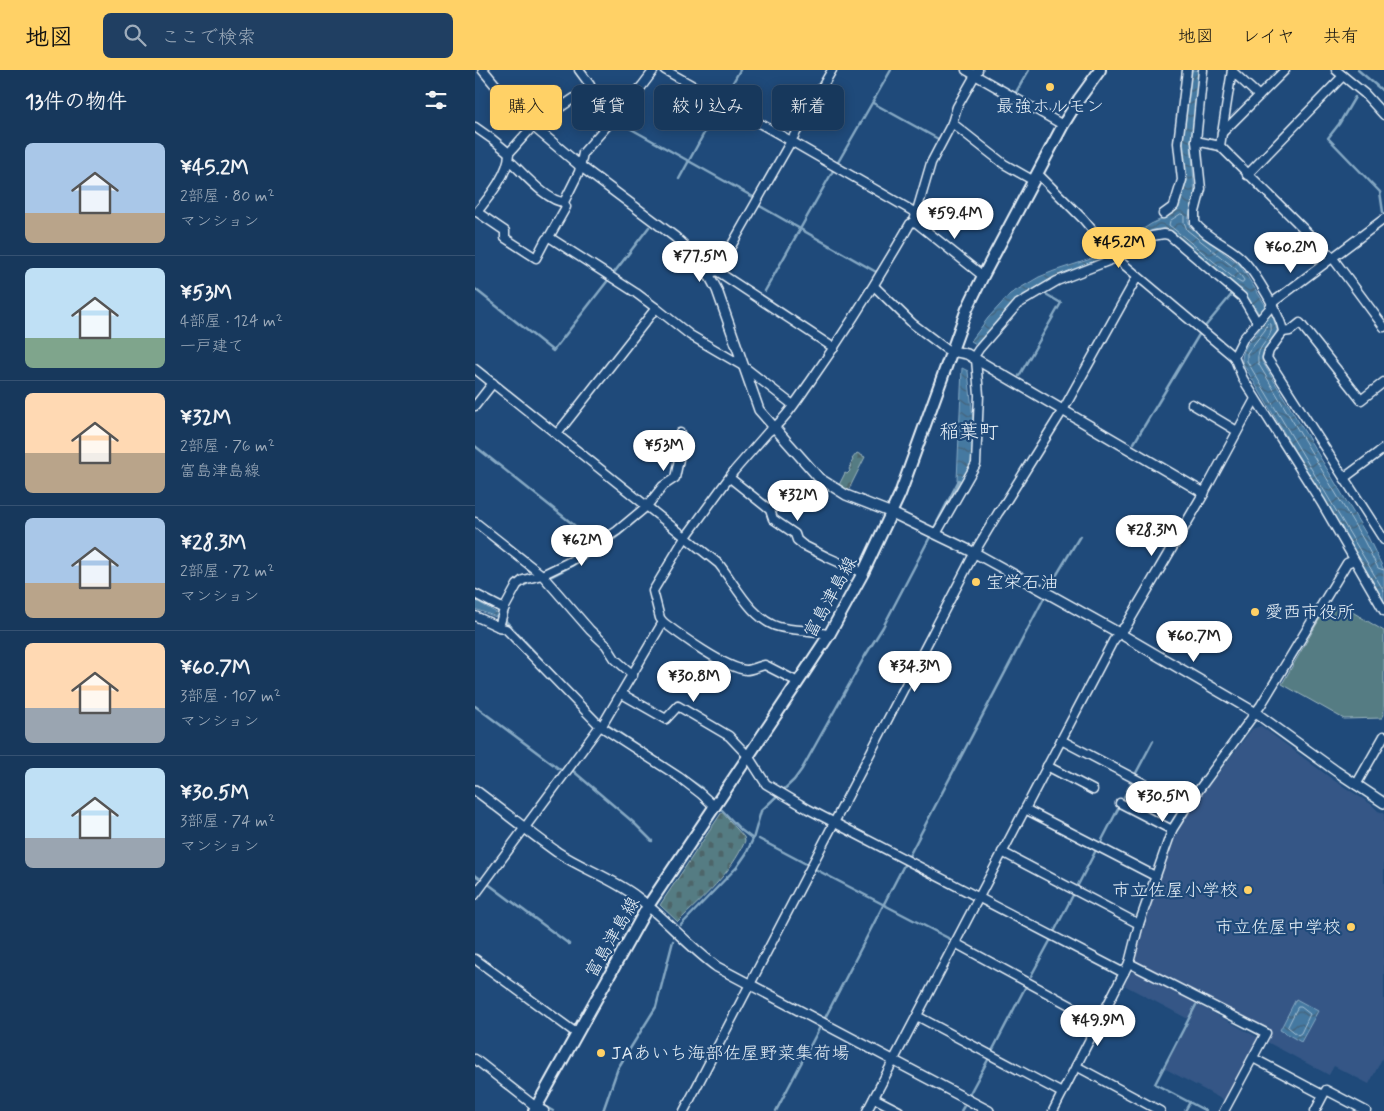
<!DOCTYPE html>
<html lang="ja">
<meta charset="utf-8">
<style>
body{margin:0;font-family:Mynerve,"Klee One",sans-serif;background:#203f62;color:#f1f3f6;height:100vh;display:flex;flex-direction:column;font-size:19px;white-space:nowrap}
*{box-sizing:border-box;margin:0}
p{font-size:16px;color:#9eacbb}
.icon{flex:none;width:28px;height:28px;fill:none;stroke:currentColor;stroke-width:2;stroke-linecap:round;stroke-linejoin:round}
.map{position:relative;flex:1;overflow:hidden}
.details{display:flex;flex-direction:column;background:#17385c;width:475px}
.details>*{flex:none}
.banner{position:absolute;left:15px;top:15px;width:475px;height:45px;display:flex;gap:10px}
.price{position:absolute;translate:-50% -42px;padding:0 11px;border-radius:18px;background:#fff;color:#222;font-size:16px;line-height:32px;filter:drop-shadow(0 1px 2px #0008)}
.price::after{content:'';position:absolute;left:50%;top:30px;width:15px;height:11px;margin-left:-8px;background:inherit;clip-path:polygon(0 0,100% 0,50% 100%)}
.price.current{background:#ffd166;color:#111}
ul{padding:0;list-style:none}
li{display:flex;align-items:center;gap:15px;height:125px;padding:0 25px}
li+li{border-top:1px solid #365272}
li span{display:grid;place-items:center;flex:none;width:140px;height:100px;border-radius:8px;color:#555}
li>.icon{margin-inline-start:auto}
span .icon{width:60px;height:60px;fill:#fffc;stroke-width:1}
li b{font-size:21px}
h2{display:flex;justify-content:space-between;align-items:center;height:60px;padding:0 25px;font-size:21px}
.chip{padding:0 18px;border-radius:8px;background:#17385c;box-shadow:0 2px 12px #0003,0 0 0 1px #365272;font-size:18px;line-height:45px}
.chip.current{background:#ffd166;color:#111}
header{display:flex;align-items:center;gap:30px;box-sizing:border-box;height:70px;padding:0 25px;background:#ffd166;color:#111}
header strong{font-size:24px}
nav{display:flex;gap:28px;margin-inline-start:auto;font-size:18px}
.search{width:350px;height:45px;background:#203f62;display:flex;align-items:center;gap:12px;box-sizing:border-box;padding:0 18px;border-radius:8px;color:#9eacbb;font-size:19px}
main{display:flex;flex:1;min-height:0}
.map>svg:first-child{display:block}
</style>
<header>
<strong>地図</strong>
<div class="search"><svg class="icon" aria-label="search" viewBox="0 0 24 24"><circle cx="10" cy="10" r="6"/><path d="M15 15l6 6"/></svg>ここで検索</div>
<nav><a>地図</a><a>レイヤ</a><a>共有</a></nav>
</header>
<main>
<section class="details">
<h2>13件の物件<svg class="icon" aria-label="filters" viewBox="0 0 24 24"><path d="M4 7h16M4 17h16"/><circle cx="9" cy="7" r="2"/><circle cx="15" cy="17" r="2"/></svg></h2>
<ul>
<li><span style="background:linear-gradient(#a9c7e8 70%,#b9a48a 0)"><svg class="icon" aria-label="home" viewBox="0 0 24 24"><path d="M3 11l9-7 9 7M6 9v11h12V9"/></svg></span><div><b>¥45.2M</b><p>2部屋 · 80 m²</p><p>マンション</p></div></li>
<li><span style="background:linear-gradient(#bfe0f5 70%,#7fa58c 0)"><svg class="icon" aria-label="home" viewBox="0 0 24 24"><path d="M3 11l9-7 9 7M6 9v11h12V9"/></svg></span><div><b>¥53M</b><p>4部屋 · 124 m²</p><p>一戸建て</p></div></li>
<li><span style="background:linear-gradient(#ffd9b3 60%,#b9a48a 0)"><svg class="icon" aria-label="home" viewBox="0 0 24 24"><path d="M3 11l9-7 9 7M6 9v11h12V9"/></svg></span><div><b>¥32M</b><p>2部屋 · 76 m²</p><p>富島津島線</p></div></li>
<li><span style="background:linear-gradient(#a9c7e8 65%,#b9a48a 0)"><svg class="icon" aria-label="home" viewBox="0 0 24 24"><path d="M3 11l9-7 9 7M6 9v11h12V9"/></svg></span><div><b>¥28.3M</b><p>2部屋 · 72 m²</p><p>マンション</p></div></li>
<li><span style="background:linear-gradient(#ffd9b3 65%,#9aa5b1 0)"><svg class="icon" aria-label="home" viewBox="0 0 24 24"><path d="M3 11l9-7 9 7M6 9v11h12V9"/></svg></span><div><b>¥60.7M</b><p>3部屋 · 107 m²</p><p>マンション</p></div></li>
<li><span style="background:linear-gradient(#bfe0f5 70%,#9aa5b1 0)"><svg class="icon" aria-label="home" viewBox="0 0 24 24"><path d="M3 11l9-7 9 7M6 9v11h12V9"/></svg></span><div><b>¥30.5M</b><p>3部屋 · 74 m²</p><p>マンション</p></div></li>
</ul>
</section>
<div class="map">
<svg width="909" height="1041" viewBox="0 0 909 1041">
<defs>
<pattern id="cemetery-stones" width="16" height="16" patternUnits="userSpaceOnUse" patternTransform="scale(1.25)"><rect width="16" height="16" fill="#547c83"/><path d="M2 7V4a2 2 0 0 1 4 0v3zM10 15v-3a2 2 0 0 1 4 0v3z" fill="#4e6569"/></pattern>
<pattern id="water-waves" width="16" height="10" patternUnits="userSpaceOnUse" patternTransform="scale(1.25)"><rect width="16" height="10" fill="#4479a1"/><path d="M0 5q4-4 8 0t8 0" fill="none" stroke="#45637a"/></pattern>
</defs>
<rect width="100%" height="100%" fill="#1f4a7a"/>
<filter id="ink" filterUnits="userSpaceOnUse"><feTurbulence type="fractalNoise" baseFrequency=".02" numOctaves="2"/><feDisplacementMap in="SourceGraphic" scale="10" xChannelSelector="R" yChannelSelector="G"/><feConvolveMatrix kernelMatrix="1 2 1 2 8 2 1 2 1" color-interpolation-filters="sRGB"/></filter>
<g filter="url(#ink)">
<g fill="#345786">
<polygon points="786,656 857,709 896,734 903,741 909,743 909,985 894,1014 859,996 854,1005 792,972 796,962 723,922 658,890 675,836 701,765 713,743 777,659"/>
<polygon points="658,900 722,933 722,934 782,967 783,970 750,1031 689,998 715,950 649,915"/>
</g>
<g fill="url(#cemetery-stones)" stroke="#9eb6be">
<polygon points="382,383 390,387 373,421 363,417 370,403 372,404 375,401 374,399 376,396 375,395 378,390 377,389"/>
<path d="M247,742L269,767L270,771C256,804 228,827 203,852L185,835Z"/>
</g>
<polygon fill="#547c83" stroke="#9eb6be" points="864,534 909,561 909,645 907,648 869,649 807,614 851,538"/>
<g fill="url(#water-waves)" stroke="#86a9c4">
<path d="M715,0H725L716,75L720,125L713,150L715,157L765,195L798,247L802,260L800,267L789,280L787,286V291L893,467L909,500V531L767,292C766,272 788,263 786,252C783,225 721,184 700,164L690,158L678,160L630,189L583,205L543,228L503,275L496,271L513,248L535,224L564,207L579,201L628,185L676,154L699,143L704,138L712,111L708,69L709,45L716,5Z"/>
<polygon points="487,298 493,301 499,359 496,394 487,413 482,410"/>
<polygon points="0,530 30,548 29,550 0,539"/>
<polygon points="821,929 843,941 826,972 805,960"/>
</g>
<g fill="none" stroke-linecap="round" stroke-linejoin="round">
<g stroke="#a6c1d5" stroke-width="1">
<polygon points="706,144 709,145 709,152 712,160 761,199 769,210 768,213 766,213 760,209 694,155 695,151"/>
<path d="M909,500L903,498L888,469L783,293C780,274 799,271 796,254L793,253L790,260L772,283V291L909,521"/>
<polygon points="823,937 826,937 835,944 826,963 823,965 813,957"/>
</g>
<g stroke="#86a9c4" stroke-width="2.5">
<polyline points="883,0 909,22"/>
<polyline points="540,24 554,0"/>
<polyline points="880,27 864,54 853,68 905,122 908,142"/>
<polyline points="248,30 265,0"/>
<polyline points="398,33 465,70"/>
<polyline points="140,50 280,128"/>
<polyline points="362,94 416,0"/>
<polyline points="204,109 245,34"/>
<polyline points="283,135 403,203"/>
<polyline points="138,204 174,157"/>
<polyline points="0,219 78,281 134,209"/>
<polyline points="290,221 359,99"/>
<polyline points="728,259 758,223"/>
<polyline points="544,306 586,233 569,223"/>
<polyline points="659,373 725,263"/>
<polyline points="0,376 119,471"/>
<polyline points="458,460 484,410"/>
<path d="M77,506C108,491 142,471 166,445"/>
<polyline points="575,516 605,466"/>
<polyline points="41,523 46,517 56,512"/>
<polyline points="29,549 85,609"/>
<polyline points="30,550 34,537"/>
<polyline points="0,636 87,701"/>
<polyline points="115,640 124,649"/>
<polyline points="131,654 227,718"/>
<polyline points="97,700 158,752 177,771"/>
<polyline points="661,703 678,671"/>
<polyline points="648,729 656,713"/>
<polyline points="247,740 266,760 278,769"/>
<polyline points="284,769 333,795"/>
<polyline points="626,772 643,739"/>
<polyline points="434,786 569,528"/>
<polyline points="338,798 475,869"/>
<polyline points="0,805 7,810"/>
<polyline points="12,813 94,874"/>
<polyline points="602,817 620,782"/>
<polyline points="206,855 262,797 271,784 278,769 286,741 319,710 327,699 390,586 408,557 456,465"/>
<polyline points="579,862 598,825"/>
<polyline points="556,906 575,871"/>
<polyline points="721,935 680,1014 731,1041"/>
<polyline points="350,948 430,793"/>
<polyline points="516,983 551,916"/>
<polyline points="494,1025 514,988"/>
<polyline points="71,1037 78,1041"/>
<polyline points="128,1041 143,998 181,937 198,871"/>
<polyline points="301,1041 344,959"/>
<polyline points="486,1041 489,1036"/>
<polyline points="710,1041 715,1032"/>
</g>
<defs>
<g id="minor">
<polyline points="179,0 167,16 108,83 104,102 89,132 91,137 74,167 161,223 181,238"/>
<polyline points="190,0 316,71 357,0"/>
<polyline points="491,0 588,55"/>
<polyline points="757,0 745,76 857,187 909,257"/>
<polyline points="861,0 890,24 909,45"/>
<polyline points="757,1 784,26"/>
<polyline points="107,23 133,53"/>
<polyline points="477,53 529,94 559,111"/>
<polyline points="0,57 17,69 34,83"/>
<polyline points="747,63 810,0"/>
<polyline points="721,71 728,0"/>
<path d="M745,76L721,71L726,119L720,142V153C732,169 756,176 769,191C780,203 807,247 808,262L794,281L792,288L909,470"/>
<path d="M34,93H37C49,104 73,132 89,132"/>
<polyline points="563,104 608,149 641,188 759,287 768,309 846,432 909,541"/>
<polyline points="772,105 868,6"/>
<polyline points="688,144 699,136 707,110 703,73 712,0"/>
<polyline points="439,151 508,206"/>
<path d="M74,167L71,169L61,188L30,168V161L2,142C14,127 34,103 34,83L58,56L114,18L115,15L104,0"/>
<polyline points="242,201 316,71 441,143"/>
<polyline points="239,202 242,201 359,278"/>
<polyline points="399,216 438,254 471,279 477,281"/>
<polyline points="808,262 815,261 825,253 886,330 909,312"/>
<polyline points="759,287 768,269 795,238 797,233 909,149"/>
<polyline points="498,288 504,279 543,234 582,211 641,188 677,166 689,164 694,165 767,227 782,252"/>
<path d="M0,299L244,494C260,514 277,550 304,557C320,561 338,559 354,565"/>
<polyline points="717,334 762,361"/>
<polyline points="0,336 18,313"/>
<polyline points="82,364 181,238 215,265 268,296 318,335"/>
<polyline points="255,408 295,440 298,449 320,464 322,470 328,475 352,487 388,503"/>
<polyline points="869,408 908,379"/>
<polyline points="729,423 780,329"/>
<polyline points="0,452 67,505 115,560 131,575 140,589 158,605"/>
<polyline points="461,464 501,394 504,325 501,289"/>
<polyline points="0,524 29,539"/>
<polyline points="0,546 24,557 29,539 42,515 48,510 67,505 96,491 142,461 172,436 188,416 200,408 207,375 205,363"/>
<path d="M188,552C205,565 250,598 271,600C276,600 284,596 290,595L323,612"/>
<polyline points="24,557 31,559 125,656 204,707 226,724 239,736"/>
<polyline points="147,624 191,649 203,636 254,666 273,686 291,714 333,739 649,903"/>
<polyline points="586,670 712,736"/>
<polyline points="572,696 618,720"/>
<polyline points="881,715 909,666"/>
<polyline points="645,733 697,760"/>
<polyline points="550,739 680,806"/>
<polyline points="527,782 664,854"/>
<path d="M0,825L125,656L128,654L188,552L185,548L178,521L208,471L259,401L293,362C309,352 324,327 335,312C371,261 404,208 435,154L439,151L456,93L477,53L482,37L503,0"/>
<polyline points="480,873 624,951"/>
<polyline points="0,889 101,963"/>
<polyline points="654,893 791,963 749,1041"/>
<polyline points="442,946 587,1023"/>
<polyline points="778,988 848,1025"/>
<polyline points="0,989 61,1037 69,1041"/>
<polyline points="601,996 685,1041"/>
<polyline points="399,1028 424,1041"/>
<polyline points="209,1041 502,478 523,443 530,433 588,340 662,207"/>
<polyline points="392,1041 638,571 644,563"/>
<polyline points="578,1041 654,893 664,854 697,760 712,736 786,635 872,493 879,490"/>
<polyline points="840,1041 851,1020 891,1041"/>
</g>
<g id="tertiary">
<path d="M8,0L26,22L58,56L104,95L200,167C218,183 232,199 242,220L284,340L344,408L371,425L417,443L500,483L644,563L781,643L861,701L909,733"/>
<polyline points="477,281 492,284 729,423 651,556 644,563"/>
<path d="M0,720C27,740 54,762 82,782C108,799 137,808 162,827C190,848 213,876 242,897L514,1041"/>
</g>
<polyline id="secondary" points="59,1041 173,836 323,612 354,565 388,503 425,424 492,239 508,206 588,55 604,29 625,0"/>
</defs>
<use href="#minor" stroke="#e8f1f8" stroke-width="11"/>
<use href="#tertiary" stroke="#e8f1f8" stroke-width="12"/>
<use href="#secondary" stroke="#e8f1f8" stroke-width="14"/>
<use href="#minor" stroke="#1f4a7a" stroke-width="8"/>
<use href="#tertiary" stroke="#1f4a7a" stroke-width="9"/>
<use href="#secondary" stroke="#1f4a7a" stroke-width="10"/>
</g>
</g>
<g fill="#ffd166" stroke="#1f4a7a" stroke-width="2">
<circle cx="575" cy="17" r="5"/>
<circle cx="501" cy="512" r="5"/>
<circle cx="780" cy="542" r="5"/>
<circle cx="773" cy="820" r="5"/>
<circle cx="876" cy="857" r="5"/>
<circle cx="126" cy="983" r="5"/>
</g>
<g text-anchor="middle" stroke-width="4.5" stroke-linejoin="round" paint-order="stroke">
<g font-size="18" fill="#e8f1f8" stroke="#1f4a7a" text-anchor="start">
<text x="575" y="42" text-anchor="middle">最強ホルモン</text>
<text x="511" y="518">宝栄石油</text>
<text x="790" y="548">愛西市役所</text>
<text x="763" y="826" text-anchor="end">市立佐屋小学校</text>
<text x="866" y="863" text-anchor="end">市立佐屋中学校</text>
<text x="136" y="989">JAあいち海部佐屋野菜集荷場</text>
</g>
<g font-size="18" fill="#e8f1f8" stroke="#1f4a7a">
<text transform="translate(355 527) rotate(-61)" y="6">富島津島線</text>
<text transform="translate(137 867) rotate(-60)" y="6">富島津島線</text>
</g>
<g font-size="20" fill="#e8f1f8" stroke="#1f4a7a">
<text x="494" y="368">稲葉町</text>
</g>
</g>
</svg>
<b class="price" style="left:480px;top:170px">¥59.4M</b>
<b class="price current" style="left:644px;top:199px">¥45.2M</b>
<b class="price" style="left:816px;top:204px">¥60.2M</b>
<b class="price" style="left:225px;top:213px">¥77.5M</b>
<b class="price" style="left:189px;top:402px">¥53M</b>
<b class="price" style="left:323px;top:452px">¥32M</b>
<b class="price" style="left:677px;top:487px">¥28.3M</b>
<b class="price" style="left:107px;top:497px">¥62M</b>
<b class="price" style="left:719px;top:593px">¥60.7M</b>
<b class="price" style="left:440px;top:623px">¥34.3M</b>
<b class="price" style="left:219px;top:633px">¥30.8M</b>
<b class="price" style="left:688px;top:753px">¥30.5M</b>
<b class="price" style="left:623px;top:977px">¥49.9M</b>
<div class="banner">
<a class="chip current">購入</a>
<a class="chip">賃貸</a>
<a class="chip">絞り込み</a>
<a class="chip">新着</a>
</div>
</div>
</main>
